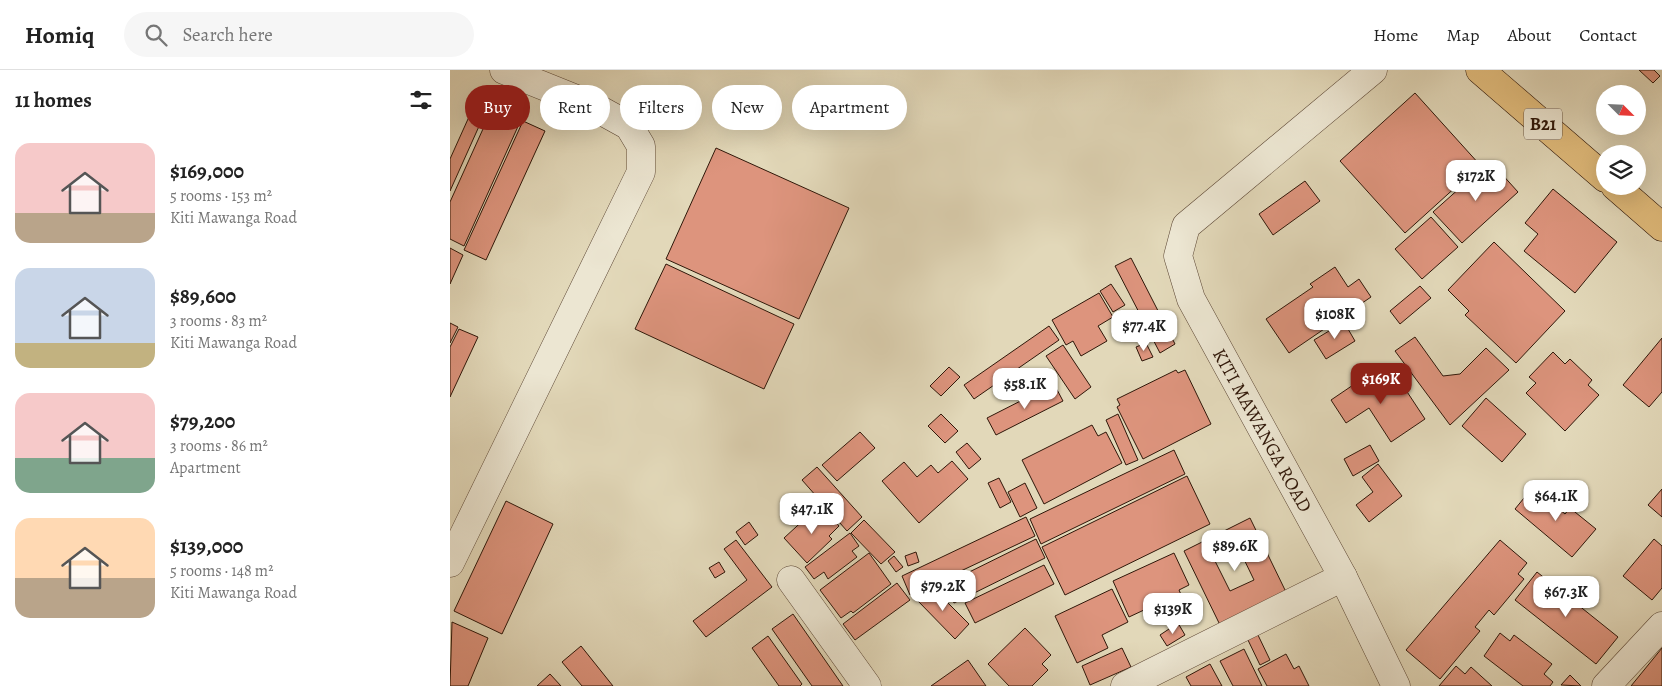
<!DOCTYPE html>
<meta charset="utf-8">
<style>
body{margin:0;font-family:Alegreya,serif;background:#f6f6f6;color:#222;height:100vh;display:flex;flex-direction:column;font-size:19px;white-space:nowrap}
*{box-sizing:border-box;margin:0}
p{font-size:16px;color:#767676}
.icon{flex:none;width:28px;height:28px;fill:none;stroke:currentColor;stroke-width:2;stroke-linecap:round;stroke-linejoin:round}
.map{position:relative;flex:1;overflow:hidden}
.drawer{display:flex;flex-direction:column;background:#fff;width:450px}
.drawer>*{flex:none}
.hud{position:absolute;left:15px;top:15px;width:475px;height:45px;display:flex;gap:10px}
.needle{width:32px;rotate:114deg}
.fabs{position:absolute;left:1146px;top:15px;display:grid;gap:10px}
.fabs a{display:grid;place-items:center;width:50px;height:50px;border-radius:50%;background:#fff;box-shadow:0 5px 20px #0002;font-size:25px}
.price{position:absolute;translate:-50% -42px;padding:0 11px;border-radius:10px;background:#fff;color:#222;font-size:16px;line-height:32px;filter:drop-shadow(0 1px 2px #0008)}
.price::after{content:'';position:absolute;left:50%;top:30px;width:15px;height:11px;margin-left:-8px;background:inherit;clip-path:polygon(0 0,100% 0,50% 100%)}
.price.on{background:#8f2418;color:#fff}
ul{padding:0;list-style:none}
li{display:flex;align-items:center;gap:15px;height:125px;padding:0 15px}
li span{display:grid;place-items:center;flex:none;width:140px;height:100px;border-radius:15px;color:#555}
li>.icon{margin-inline-start:auto}
span .icon{width:60px;height:60px;fill:#fffc;stroke-width:1}
li b{font-size:21px}
h2{display:flex;justify-content:space-between;align-items:center;height:60px;padding:0 15px;font-size:21px}
.tag{padding:0 18px;border-radius:22px;background:#fff;box-shadow:0 5px 20px #0002;font-size:18px;line-height:45px}
.tag.on{background:#8f2418;color:#fff}
header{display:flex;align-items:center;gap:30px;box-sizing:border-box;height:70px;padding:0 25px;background:#fff;border-bottom:1px solid #e0e0e0}
header strong{font-size:24px}
nav{display:flex;gap:28px;margin-inline-start:auto;font-size:18px}
.search{width:350px;height:45px;background:#f6f6f6;display:flex;align-items:center;gap:12px;box-sizing:border-box;padding:0 18px;border-radius:28px;color:#767676;font-size:19px}
main{display:flex;flex:1;min-height:0}
.map>svg:first-child{display:block}
</style>
<header>
<strong>Homiq</strong>
<div class="search"><svg class="icon" aria-label="search" viewBox="0 0 24 24"><circle cx="10" cy="10" r="6"/><path d="M15 15l6 6"/></svg>Search here</div>
<nav><a>Home</a><a>Map</a><a>About</a><a>Contact</a></nav>
</header>
<main>
<section class="drawer">
<h2>11 homes<svg class="icon" aria-label="filters" viewBox="0 0 24 24"><path d="M4 7h16M4 17h16"/><circle cx="9" cy="7" r="2"/><circle cx="15" cy="17" r="2"/></svg></h2>
<ul>
<li><span style="background:linear-gradient(#f6c9c9 70%,#b9a48a 0)"><svg class="icon" aria-label="home" viewBox="0 0 24 24"><path d="M3 11l9-7 9 7M6 9v11h12V9"/></svg></span><div><b>$169,000</b><p>5 rooms · 153 m²</p><p>Kiti Mawanga Road</p></div></li>
<li><span style="background:linear-gradient(#c9d6e8 75%,#c2b280 0)"><svg class="icon" aria-label="home" viewBox="0 0 24 24"><path d="M3 11l9-7 9 7M6 9v11h12V9"/></svg></span><div><b>$89,600</b><p>3 rooms · 83 m²</p><p>Kiti Mawanga Road</p></div></li>
<li><span style="background:linear-gradient(#f6c9c9 65%,#7fa58c 0)"><svg class="icon" aria-label="home" viewBox="0 0 24 24"><path d="M3 11l9-7 9 7M6 9v11h12V9"/></svg></span><div><b>$79,200</b><p>3 rooms · 86 m²</p><p>Apartment</p></div></li>
<li><span style="background:linear-gradient(#ffd9b3 60%,#b9a48a 0)"><svg class="icon" aria-label="home" viewBox="0 0 24 24"><path d="M3 11l9-7 9 7M6 9v11h12V9"/></svg></span><div><b>$139,000</b><p>5 rooms · 148 m²</p><p>Kiti Mawanga Road</p></div></li>
</ul>
</section>
<div class="map">
<svg width="1212" height="616" viewBox="0 0 1212 616">
<rect width="100%" height="100%" fill="#e2d8b9"/>
<filter id="stains"><feTurbulence type="fractalNoise" baseFrequency=".004" numOctaves="4"/><feColorMatrix values="0 0 0 0 .2 0 0 0 0 .09 0 0 0 0 .02 0 0 0 .5 -.17"/></filter>
<radialGradient id="worn" r=".72"><stop offset=".6" stop-color="#630" stop-opacity="0"/><stop offset="1" stop-color="#630" stop-opacity=".3"/></radialGradient>
<g fill="#dd947d" stroke="#2f1709" fill-rule="evenodd">
<polygon points="1189,0 1204,0 1210,6 1203,13"/>
<polygon points="965,23 1030,95 955,163 890,91"/>
<polygon points="27,29 39,34 0,121 0,89"/>
<polygon points="42,39 70,52 14,176 0,169 0,132"/>
<polygon points="73,51 95,61 36,190 14,180"/>
<polygon points="266,78 399,138 349,249 216,189"/>
<polygon points="1040,91 1068,122 1012,173 983,142"/>
<polygon points="855,111 870,131 823,165 809,144"/>
<polygon points="1103,119 1167,172 1125,223 1074,181 1088,164 1075,153"/>
<polygon points="981,147 1008,177 972,209 945,179"/>
<polygon points="1044,172 1115,241 1066,293 1015,245 1019,241 998,220"/>
<polygon points="0,178 13,185 0,214"/>
<polygon points="681,188 725,274 710,283 665,196"/>
<polygon points="216,194 344,254 314,319 185,259"/>
<polygon points="885,197 898,217 909,209 921,227 839,283 816,249 863,217 860,214"/>
<polygon points="661,214 675,235 663,242 650,221"/>
<polygon points="970,216 981,228 950,254 940,241"/>
<polygon points="649,223 663,247 648,256 657,271 631,286 623,271 616,275 602,250"/>
<polygon points="894,252 905,271 876,289 864,270"/>
<polygon points="0,253 8,257 0,273"/>
<polygon points="599,256 609,270 524,329 514,315"/>
<polygon points="9,259 28,267 0,327 0,277"/>
<polygon points="965,267 993,306 1010,304 1036,278 1059,300 1000,355 945,281"/>
<polygon points="1212,268 1212,322 1199,337 1173,315"/>
<polygon points="696,273 703,287 692,291 686,277"/>
<polygon points="613,275 641,317 625,329 596,286"/>
<polygon points="1103,282 1115,294 1120,289 1142,310 1138,315 1149,325 1115,361 1076,323 1086,313 1079,307"/>
<polygon points="499,297 510,307 491,326 480,316"/>
<polygon points="942,299 975,349 941,372 919,338 896,353 881,330 909,311 913,318"/>
<polygon points="726,300 728,303 735,300 761,354 693,389 667,337 670,335 667,329"/>
<polygon points="604,314 613,331 546,365 537,348"/>
<polygon points="1036,328 1076,364 1052,392 1012,356"/>
<polygon points="491,344 508,361 495,373 478,356"/>
<polygon points="668,344 688,390 676,395 656,350"/>
<polygon points="642,355 648,366 656,362 672,393 594,434 572,390"/>
<polygon points="410,362 425,378 387,411 372,395"/>
<polygon points="517,373 531,389 519,399 506,382"/>
<polygon points="920,375 929,391 903,406 894,389"/>
<polygon points="724,380 735,404 591,474 580,449"/>
<polygon points="502,391 518,409 469,453 432,411 454,392 467,407 481,395 488,403"/>
<polygon points="928,394 952,426 919,452 906,435 923,422 912,407"/>
<polygon points="367,397 412,447 397,461 352,410"/>
<polygon points="737,406 760,454 615,525 592,477"/>
<polygon points="549,408 561,432 550,438 538,413"/>
<polygon points="575,413 587,438 570,447 558,422"/>
<polygon points="1083,417 1115,444 1120,438 1146,459 1122,487 1065,439"/>
<polygon points="1212,419 1212,447 1198,435"/>
<polygon points="56,431 103,454 52,564 4,541"/>
<polygon points="374,439 389,456 379,466 382,469 357,493 334,468 359,445 364,449"/>
<polygon points="576,447 585,466 460,525 452,506"/>
<path d="M800,448L836,522L770,555L734,481ZM789,479L804,510L780,521L765,491Z"/>
<polygon points="414,450 445,482 431,494 401,463"/>
<polygon points="299,452 308,465 295,475 286,462"/>
<polygon points="400,463 409,476 402,481 407,487 378,509 374,502 364,509 355,497"/>
<polygon points="586,469 595,488 504,533 495,514"/>
<polygon points="1204,469 1212,476 1212,518 1202,530 1173,506"/>
<polygon points="286,470 322,517 256,567 243,551 297,510 274,479"/>
<polygon points="1050,470 1077,493 1068,504 1074,509 1044,545 1039,540 1025,557 1030,561 990,609 956,580"/>
<polygon points="466,482 469,492 458,496 455,486"/>
<polygon points="419,483 441,514 403,543 401,541 391,548 370,520"/>
<polygon points="724,483 739,515 729,520 737,538 716,547 709,533 679,547 663,511"/>
<polygon points="444,486 453,497 446,502 438,491"/>
<polygon points="269,492 275,502 265,508 259,498"/>
<polygon points="594,495 604,514 525,553 515,533"/>
<polygon points="1087,502 1168,567 1146,594 1065,530"/>
<polygon points="447,513 460,530 405,570 393,554"/>
<polygon points="481,516 519,554 505,569 467,530"/>
<polygon points="662,519 678,552 652,565 658,578 627,593 605,546"/>
<polygon points="343,544 393,616 362,616 322,559"/>
<polygon points="2,552 38,568 18,616 0,616"/>
<polygon points="728,553 735,565 717,576 710,565"/>
<polygon points="575,558 601,585 592,594 598,600 582,616 559,616 538,594"/>
<polygon points="807,563 820,590 810,595 797,568"/>
<polygon points="1050,563 1060,571 1064,565 1102,594 1094,604 1103,612 1100,616 1073,616 1034,586"/>
<polygon points="318,566 352,614 350,616 329,616 302,578"/>
<polygon points="131,576 163,616 132,616 112,592"/>
<polygon points="672,578 681,597 640,615 632,596"/>
<polygon points="1212,578 1212,616 1181,616"/>
<polygon points="794,579 812,616 783,616 770,591"/>
<polygon points="836,584 844,599 849,596 859,616 817,616 808,599"/>
<polygon points="518,590 536,616 481,616"/>
<polygon points="760,594 772,616 741,616 736,607"/>
<polygon points="1006,596 1015,604 1021,597 1042,616 989,616"/>
<polygon points="100,604 111,616 87,616"/>
<polygon points="1120,605 1131,616 1111,615"/>
</g>
<g fill="none" stroke-linecap="round" stroke-linejoin="round">
<defs>
<g id="minor">
<polyline points="923,0 736,156 728,186 741,229 893,507 946,616"/>
<polyline points="0,493 191,102 191,76 179,56 141,35 54,0"/>
<polyline points="341,510 417,616"/>
<polyline points="675,616 893,507"/>
<polyline points="1156,616 1212,556"/>
</g>
<g id="highway">
<polyline points="1030,0 1155,108"/>
<polyline points="1165,116 1212,157"/>
</g>
</defs>
<use href="#minor" stroke="#5c4735" stroke-width="29"/>
<use href="#highway" stroke="#2f1709" stroke-width="29"/>
<use href="#minor" stroke="#ece6d2" stroke-width="28"/>
<use href="#highway" stroke="#e1bc7c" stroke-width="28"/>
</g>
<g text-anchor="middle" stroke-width="4.5" stroke-linejoin="round" paint-order="stroke">
<rect fill="#ece6d2" stroke="#685545" stroke-width="1" x="1074" y="38.5" width="38" height="31" rx="4"/>
<g font-size="18" font-weight="bold" fill="#2f1709">
<text x="1093" y="60">B21</text>
</g>
<g font-size="19" fill="#2f1709" stroke="#ece6d2">
<text transform="translate(813 360) rotate(61)" y="7">KITI MAWANGA ROAD</text>
</g>
</g>
<rect width="100%" height="100%" filter="url(#stains)"/>
<rect width="100%" height="100%" fill="url(#worn)"/>
</svg>
<div class="fabs">
<a><svg class="needle" viewBox="-14 -14 28 28"><path d="M0-13l5 13h-10z" fill="#e53935"/><path d="M0 13l5-13h-10z" fill="#767676"/></svg></a>
<a><svg class="icon" aria-label="layers" viewBox="0 0 24 24"><path d="M12 4l9 5-9 5-9-5zM3 14l9 5 9-5"/></svg></a>
</div>
<b class="price" style="left:1026px;top:132px">$172K</b>
<b class="price" style="left:885px;top:270px">$108K</b>
<b class="price" style="left:694px;top:282px">$77.4K</b>
<b class="price on" style="left:931px;top:335px">$169K</b>
<b class="price" style="left:575px;top:340px">$58.1K</b>
<b class="price" style="left:1106px;top:452px">$64.1K</b>
<b class="price" style="left:362px;top:465px">$47.1K</b>
<b class="price" style="left:785px;top:502px">$89.6K</b>
<b class="price" style="left:493px;top:542px">$79.2K</b>
<b class="price" style="left:1116px;top:548px">$67.3K</b>
<b class="price" style="left:723px;top:565px">$139K</b>
<div class="hud">
<a class="tag on">Buy</a>
<a class="tag">Rent</a>
<a class="tag">Filters</a>
<a class="tag">New</a>
<a class="tag">Apartment</a>
</div>
</div>
</main>
